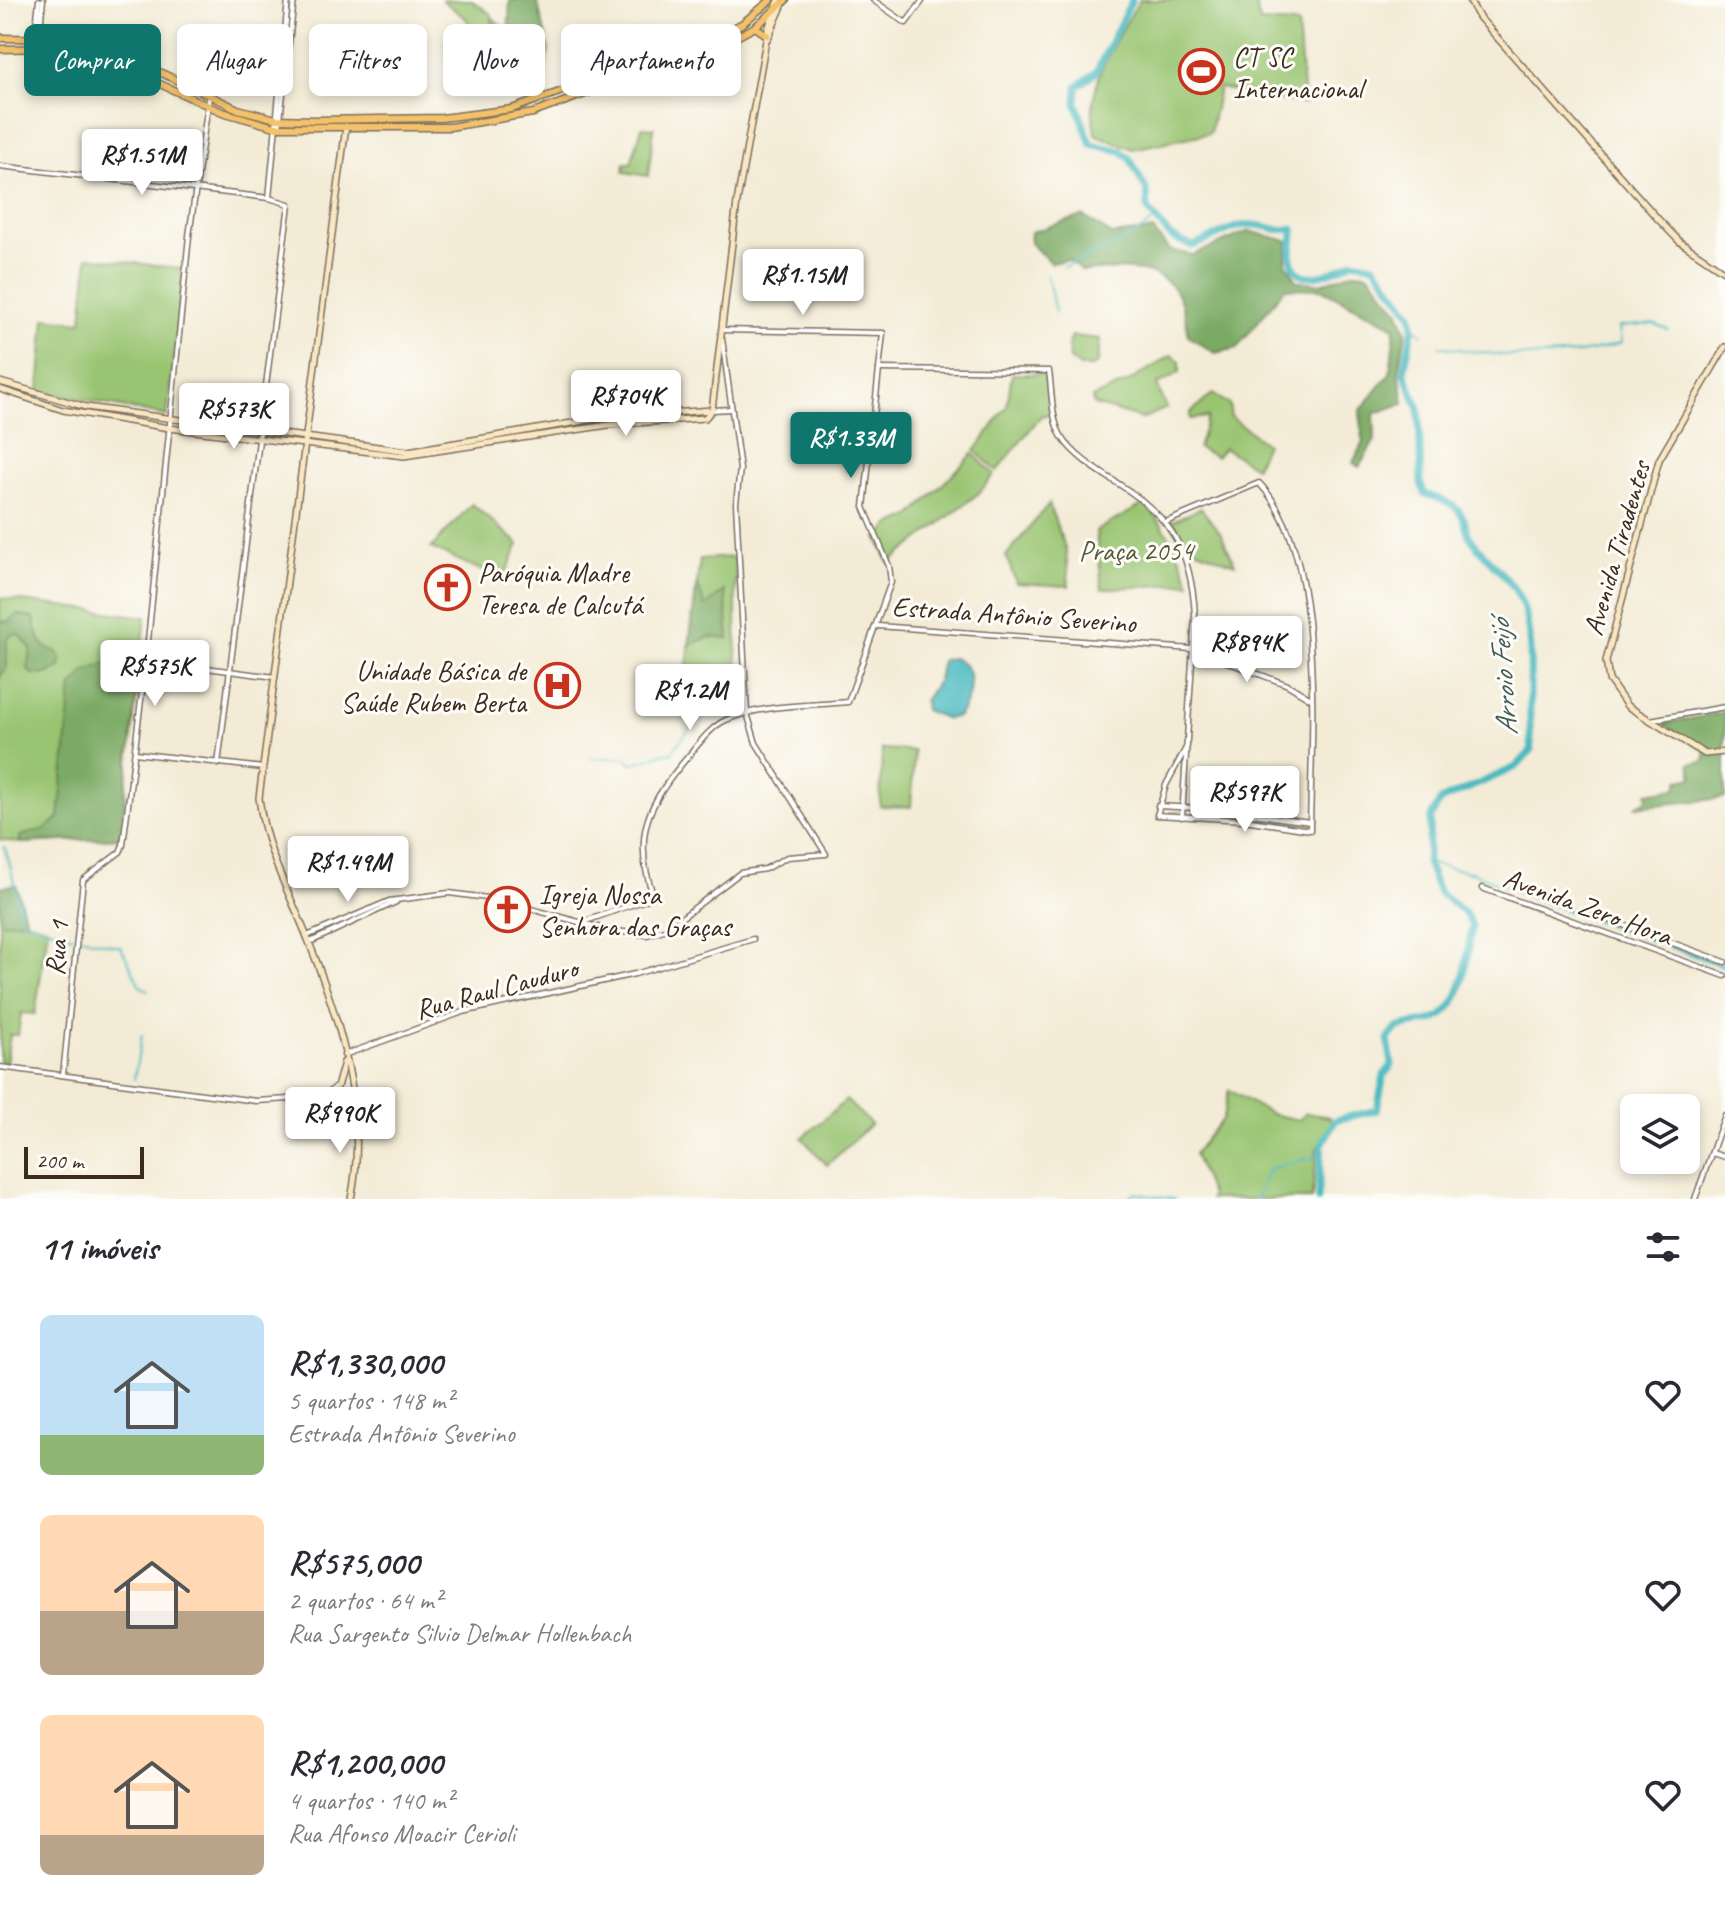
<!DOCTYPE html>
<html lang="pt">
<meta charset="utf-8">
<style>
body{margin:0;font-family:Caveat,sans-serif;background:#f2f2f3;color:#2b2b33;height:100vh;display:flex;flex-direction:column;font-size:30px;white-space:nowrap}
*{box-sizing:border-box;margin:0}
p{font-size:26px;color:#7c7c81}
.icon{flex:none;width:44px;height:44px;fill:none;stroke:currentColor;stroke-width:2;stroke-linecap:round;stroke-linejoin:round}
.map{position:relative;height:1199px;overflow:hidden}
.panel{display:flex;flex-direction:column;background:#fff;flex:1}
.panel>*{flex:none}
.banner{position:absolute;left:24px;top:24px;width:800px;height:72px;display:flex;gap:16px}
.tools{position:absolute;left:1620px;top:1094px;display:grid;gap:16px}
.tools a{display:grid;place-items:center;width:80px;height:80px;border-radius:12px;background:#fff;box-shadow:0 4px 12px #0003;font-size:40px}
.scale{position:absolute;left:24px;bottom:20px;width:120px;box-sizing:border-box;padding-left:8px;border:4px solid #3b2a1e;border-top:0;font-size:22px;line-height:28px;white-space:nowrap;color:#3b2a1e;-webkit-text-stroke:6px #fdfcf7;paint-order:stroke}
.price{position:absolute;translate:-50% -68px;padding:0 18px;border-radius:8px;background:#fff;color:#222;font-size:26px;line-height:52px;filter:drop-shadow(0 2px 4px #0008)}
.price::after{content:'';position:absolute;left:50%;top:48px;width:24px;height:18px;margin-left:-12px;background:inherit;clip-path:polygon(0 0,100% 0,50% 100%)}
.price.selected{background:#0f766e;color:#fff}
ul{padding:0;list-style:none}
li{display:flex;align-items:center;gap:24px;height:200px;padding:0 40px}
li span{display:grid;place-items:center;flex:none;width:224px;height:160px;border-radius:12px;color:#555}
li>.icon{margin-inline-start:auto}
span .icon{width:96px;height:96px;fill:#fffc;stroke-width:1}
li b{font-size:34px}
h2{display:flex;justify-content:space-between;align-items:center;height:96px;padding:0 40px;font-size:34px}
.pill{padding:0 28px;border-radius:12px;background:#fff;box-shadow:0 4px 12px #0003;font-size:28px;line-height:72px}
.pill.selected{background:#0f766e;color:#fff}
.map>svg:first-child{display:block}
</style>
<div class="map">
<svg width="1725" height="1199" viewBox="0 0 1725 1199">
<rect width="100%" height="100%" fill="#fdfcf7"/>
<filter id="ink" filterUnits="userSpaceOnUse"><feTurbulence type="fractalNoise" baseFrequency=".0125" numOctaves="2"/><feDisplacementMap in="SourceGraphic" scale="16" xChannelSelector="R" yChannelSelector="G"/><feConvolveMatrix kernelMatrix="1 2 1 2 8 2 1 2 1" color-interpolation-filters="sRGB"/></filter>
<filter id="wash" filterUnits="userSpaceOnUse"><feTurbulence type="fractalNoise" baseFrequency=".006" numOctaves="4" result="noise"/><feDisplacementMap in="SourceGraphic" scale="32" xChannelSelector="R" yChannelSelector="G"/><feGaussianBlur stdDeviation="1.8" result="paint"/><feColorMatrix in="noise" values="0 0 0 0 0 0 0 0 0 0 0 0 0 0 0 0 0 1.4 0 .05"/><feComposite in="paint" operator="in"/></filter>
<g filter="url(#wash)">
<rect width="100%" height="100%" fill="#f3ebd5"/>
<g fill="#99c471" stroke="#6a7748" stroke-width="2">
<polygon points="442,0 471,0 492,15 488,45 464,43 468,20"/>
<path d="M1140,0H1255L1260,22L1298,24L1304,104L1219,88L1210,133L1133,149L1096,135C1082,87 1116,40 1140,0Z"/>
<polygon points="642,127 654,128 648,176 624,172 625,163 631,163"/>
<polygon points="88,257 184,269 167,416 39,391 45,318 82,322"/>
<polygon points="1072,336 1100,339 1098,362 1093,367 1080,367 1070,359 1068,346"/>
<polygon points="1172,355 1180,362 1180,372 1157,385 1167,408 1142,419 1094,405 1092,398 1128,382"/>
<polygon points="1012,374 1045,374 1051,414 1041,416 997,471 975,451 1007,406"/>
<polygon points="1213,394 1229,404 1231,417 1266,444 1255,467 1224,448 1216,457 1198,448 1208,417 1190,419 1190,413"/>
<polygon points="973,454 994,474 980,492 889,563 877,538 890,525 911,516"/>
<polygon points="472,504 519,544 503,580 431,548"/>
<polygon points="1049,504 1066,551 1069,586 1016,583 1006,556"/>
<path d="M1144,504C1168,528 1179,552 1190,583L1102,589L1096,531Z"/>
<polygon points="1201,508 1221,534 1235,564 1184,545 1170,522"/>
<polygon points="735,557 737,669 744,711 726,716 685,682 700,559"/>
<polygon points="0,598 146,617 120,838 20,843 0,840"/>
<polygon points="882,749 914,751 911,807 880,806"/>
<polygon points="16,885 26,921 48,928 35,1014 21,1013 18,1035 10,1035 6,1063 0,1062 0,887"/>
<polygon points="1229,1090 1271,1114 1299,1120 1306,1113 1330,1117 1332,1121 1317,1149 1312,1199 1210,1199 1211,1195 1194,1154 1223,1118"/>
<polygon points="846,1100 871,1124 827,1165 802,1138"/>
</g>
<g fill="#7aaa63" stroke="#5a6a40" stroke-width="2">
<polygon points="510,0 537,0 549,50 543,80 451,79 445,43 490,46 493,18 508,32"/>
<path d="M1083,216L1112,235L1153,230L1169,250L1193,255L1249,231L1288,241L1286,263L1297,281L1321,284L1353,272L1368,273L1399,311L1406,332L1399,370L1404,403L1374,414L1375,440L1359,467L1353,463L1363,442L1360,411L1390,374L1395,327L1321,289L1285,288L1237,348L1215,353L1188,336C1182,262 1142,268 1082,271L1069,260L1051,263L1030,243L1031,232Z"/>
<polygon points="697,583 705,606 725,591 729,639 709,637 689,645"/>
<path d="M17,614L34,618C38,636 38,647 57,652L61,659L60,668L43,675L32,674L27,668L31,649L20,635L13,634L7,639V667L0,676V621L8,622Z"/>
<polygon points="107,663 127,667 139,673 120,838 20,843 20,836 45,829 59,818 72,686 86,671"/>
<polygon points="1725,712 1725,798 1634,807 1648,799 1647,793 1677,788 1679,780 1693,777 1690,764 1704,761 1706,751 1663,724"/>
<polygon points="16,885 26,921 0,923 0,887"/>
</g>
<path fill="#4bbac1" stroke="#437270" stroke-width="2" d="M952,658C979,666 971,700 958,716L947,719L925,710L924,701L938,680L942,660Z"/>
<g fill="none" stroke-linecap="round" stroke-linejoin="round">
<g stroke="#4bbac1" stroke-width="2">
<polyline points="1064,267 1130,238 1156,219"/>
<polyline points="1047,275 1055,312"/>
<polyline points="1413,326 1423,334"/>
<path d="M1439,346C1500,357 1561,363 1621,343L1619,327L1654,324L1668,330"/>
<path d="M591,758H627L632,763C649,761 658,752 671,753L710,702"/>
<path d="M4,847C14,871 15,896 23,921L73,936"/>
<polyline points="1427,863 1475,873 1518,892"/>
<polyline points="81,937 121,947 140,986 148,990"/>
<polyline points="134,1079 142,1035"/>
<polyline points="1127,1199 1134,1193 1174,1199"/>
<polyline points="1256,1199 1269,1169 1321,1155"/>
</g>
<polyline stroke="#4bbac1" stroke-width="4" points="1518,892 1725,966"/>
<path stroke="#4bbac1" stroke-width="7" d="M1132,0L1096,72L1077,87L1076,103L1091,144L1121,151L1130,159L1147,191L1148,210L1171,237L1192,246C1211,241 1235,222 1255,225C1271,226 1276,233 1293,228C1294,239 1289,251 1292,261C1299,290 1338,270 1353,261L1374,265L1411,313L1413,326L1404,371L1419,409L1421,484L1425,494C1440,499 1458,503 1464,520C1466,525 1466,532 1470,537C1482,555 1501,570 1513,587C1542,626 1524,703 1532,750L1516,767L1440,801L1431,817L1427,863L1439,893L1465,913L1472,926C1466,956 1466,1009 1433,1020C1422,1024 1409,1023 1397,1028L1388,1039L1392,1065L1384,1075L1377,1110L1336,1120L1322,1144L1318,1199"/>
</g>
</g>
<g filter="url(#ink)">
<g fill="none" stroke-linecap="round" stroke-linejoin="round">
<defs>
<g id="tertiary">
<polyline points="873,0 906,23 923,0"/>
<polyline points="35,37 39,0"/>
<polyline points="39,37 43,0"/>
<polyline points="279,128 294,0"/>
<polyline points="0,166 269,198 289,204 218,764"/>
<polyline points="269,198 288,0"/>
<path d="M879,369L1049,371C1052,390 1051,421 1062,437C1073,455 1097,470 1114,481C1171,516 1191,548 1195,615L1182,817"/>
<polyline points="712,410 731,409"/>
<path d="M1166,522L1259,483C1327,554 1311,737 1310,830L1244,820L1157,815L1166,785L1187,746"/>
<polyline points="878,626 1192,649 1288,685 1311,699"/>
<polyline points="146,660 275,677"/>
<polyline points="1650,720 1725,707"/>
<polyline points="135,753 263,768"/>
<polyline points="1158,806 1214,809 1310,822"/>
<polyline points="1482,888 1725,976"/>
<polyline points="1593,914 1725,962"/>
<path d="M583,922L654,897C630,834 649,802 691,753C700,742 712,726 726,720C762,704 810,706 848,702L891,582L889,566L864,507L883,333L722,330"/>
<polyline points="307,936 389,901 449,893 495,899 608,930 647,935 667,929 740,873 765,869 787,857 826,854 756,743 747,713 736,503 740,469 722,339"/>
<polyline points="310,942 396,902"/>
<polyline points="344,1055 463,1012 635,974 753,939"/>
<polyline points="0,1067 256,1101 339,1096"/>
<polyline points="63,1075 83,880 120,852 123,845 146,660 189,236 209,97"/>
<polyline points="322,1097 336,1087"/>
<polyline points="1712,1153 1725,1157"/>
<polyline points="1695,1199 1725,1115"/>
</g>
<g id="secondary">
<polyline points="1469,0 1479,17 1658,219 1680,242 1725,272"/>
<polyline points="768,38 783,4"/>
<path d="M346,126L259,798C266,855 289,890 309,942C340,1020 369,1114 351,1199"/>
<polyline points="1725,347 1659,460 1606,661 1609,680 1627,706 1705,754 1725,752"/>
<polyline points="0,382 86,407 408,451 601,418 712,410"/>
<polyline points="0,389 63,410 169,428 404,456 608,425 705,418 712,410"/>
<polyline points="712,410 737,202 768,29 779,0"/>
<polyline points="344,1062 336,1091 345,1097"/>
</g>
<g id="primary">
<polyline points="755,27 767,35"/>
<polyline points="0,38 80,39 119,53 238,109 276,119 317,120 442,118 512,109 724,33 743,23 771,0"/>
<polyline points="0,49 55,48 89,52 222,112 275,127 450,127 533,113 725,43 755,27 786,0"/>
</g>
</defs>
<use href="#tertiary" stroke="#7b6e5e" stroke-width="7"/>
<use href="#secondary" stroke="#7b6e5e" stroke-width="8"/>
<use href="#primary" stroke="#7b6e5e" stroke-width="9"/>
<use href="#tertiary" stroke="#fff" stroke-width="4"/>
<use href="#secondary" stroke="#fae7c3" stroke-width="5"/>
<use href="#primary" stroke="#f3c26a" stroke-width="6"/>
</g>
</g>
<defs>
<symbol id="stadium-ring" viewBox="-11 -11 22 22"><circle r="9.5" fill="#fdfcf7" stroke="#c8321e" stroke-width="1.5"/><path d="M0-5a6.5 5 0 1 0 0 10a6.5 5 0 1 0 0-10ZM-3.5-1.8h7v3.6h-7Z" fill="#c8321e"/></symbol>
<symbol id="church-ring" viewBox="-11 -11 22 22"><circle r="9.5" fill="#fdfcf7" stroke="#c8321e" stroke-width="1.5"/><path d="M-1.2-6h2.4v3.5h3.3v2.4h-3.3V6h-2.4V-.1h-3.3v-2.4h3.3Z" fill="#c8321e"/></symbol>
<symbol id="hospital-ring" viewBox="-11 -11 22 22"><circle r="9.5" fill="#fdfcf7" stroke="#c8321e" stroke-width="1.5"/><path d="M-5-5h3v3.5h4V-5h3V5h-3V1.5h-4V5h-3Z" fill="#c8321e"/></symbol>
</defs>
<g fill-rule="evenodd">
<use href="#stadium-ring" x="1176" y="46" width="51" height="51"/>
<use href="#church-ring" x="422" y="562" width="51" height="51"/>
<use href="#hospital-ring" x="532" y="660" width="51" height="51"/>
<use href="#church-ring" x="482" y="884" width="51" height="51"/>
</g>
<g text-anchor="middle" stroke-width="6" stroke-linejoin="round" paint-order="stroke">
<g font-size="28" fill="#3b2a1e" stroke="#fdfcf7" text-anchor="start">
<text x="1233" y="66">CT SC<tspan x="1233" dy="32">Internacional</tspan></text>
<text x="478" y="582">Paróquia Madre<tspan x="478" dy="32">Teresa de Calcutá</tspan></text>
<text x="526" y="680" text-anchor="end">Unidade Básica de<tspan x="526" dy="32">Saúde Rubem Berta</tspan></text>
<text x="539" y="904">Igreja Nossa<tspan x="539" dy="32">Senhora das Graças</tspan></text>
</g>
<g font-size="28" fill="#3b2a1e" stroke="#fdfcf7">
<text transform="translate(1616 548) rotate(-74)" y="10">Avenida Tiradentes</text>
<text transform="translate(1014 614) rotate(4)" y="10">Estrada Antônio Severino</text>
<text transform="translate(1588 906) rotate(20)" y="10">Avenida Zero Hora</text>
<text transform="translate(56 948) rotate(-85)" y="10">Rua 1</text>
<text transform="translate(496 988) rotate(-15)" y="10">Rua Raul Cauduro</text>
</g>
<g font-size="28" fill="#575837" stroke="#fdfcf7">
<text x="1136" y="560">Praça 2054</text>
</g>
<g font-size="30" font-style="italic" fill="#415c57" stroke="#fdfcf7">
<text transform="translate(1503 678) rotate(-94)" y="10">Arroio Feijó</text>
</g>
</g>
</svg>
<div class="tools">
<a><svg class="icon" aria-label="layers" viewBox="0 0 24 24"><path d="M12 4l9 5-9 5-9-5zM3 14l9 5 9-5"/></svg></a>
</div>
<div class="scale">200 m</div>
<b class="price" style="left:142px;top:197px">R$1.51M</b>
<b class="price" style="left:803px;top:317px">R$1.15M</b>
<b class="price" style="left:626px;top:438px">R$704K</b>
<b class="price" style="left:234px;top:451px">R$573K</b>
<b class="price selected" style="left:851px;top:480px">R$1.33M</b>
<b class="price" style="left:1247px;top:684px">R$894K</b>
<b class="price" style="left:155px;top:708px">R$575K</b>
<b class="price" style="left:690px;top:732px">R$1.2M</b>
<b class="price" style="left:1245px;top:834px">R$597K</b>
<b class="price" style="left:348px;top:904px">R$1.49M</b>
<b class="price" style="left:340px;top:1155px">R$990K</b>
<div class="banner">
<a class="pill selected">Comprar</a>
<a class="pill">Alugar</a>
<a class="pill">Filtros</a>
<a class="pill">Novo</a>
<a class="pill">Apartamento</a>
</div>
</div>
<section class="panel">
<h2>11 imóveis<svg class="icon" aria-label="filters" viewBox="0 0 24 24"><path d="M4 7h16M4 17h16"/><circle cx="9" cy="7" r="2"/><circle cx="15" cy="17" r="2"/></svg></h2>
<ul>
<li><span style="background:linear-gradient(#bfe0f5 75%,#8fb573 0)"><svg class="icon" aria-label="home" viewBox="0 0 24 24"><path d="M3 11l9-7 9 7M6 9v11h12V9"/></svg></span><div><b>R$1,330,000</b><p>5 quartos · 148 m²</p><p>Estrada Antônio Severino</p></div><svg class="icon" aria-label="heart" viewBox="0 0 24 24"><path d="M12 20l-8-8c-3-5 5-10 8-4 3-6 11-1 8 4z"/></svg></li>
<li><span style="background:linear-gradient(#ffd9b3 60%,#b9a48a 0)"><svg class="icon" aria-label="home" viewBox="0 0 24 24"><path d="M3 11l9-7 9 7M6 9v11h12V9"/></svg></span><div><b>R$575,000</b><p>2 quartos · 64 m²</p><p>Rua Sargento Silvio Delmar Hollenbach</p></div><svg class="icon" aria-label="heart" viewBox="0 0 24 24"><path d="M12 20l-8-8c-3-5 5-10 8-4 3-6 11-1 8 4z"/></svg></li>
<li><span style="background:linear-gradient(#ffd9b3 75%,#b9a48a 0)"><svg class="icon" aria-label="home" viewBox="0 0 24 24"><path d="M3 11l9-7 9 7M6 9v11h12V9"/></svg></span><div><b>R$1,200,000</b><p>4 quartos · 140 m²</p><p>Rua Afonso Moacir Cerioli</p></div><svg class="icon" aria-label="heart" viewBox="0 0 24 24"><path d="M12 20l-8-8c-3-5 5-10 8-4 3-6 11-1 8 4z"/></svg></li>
</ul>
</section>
